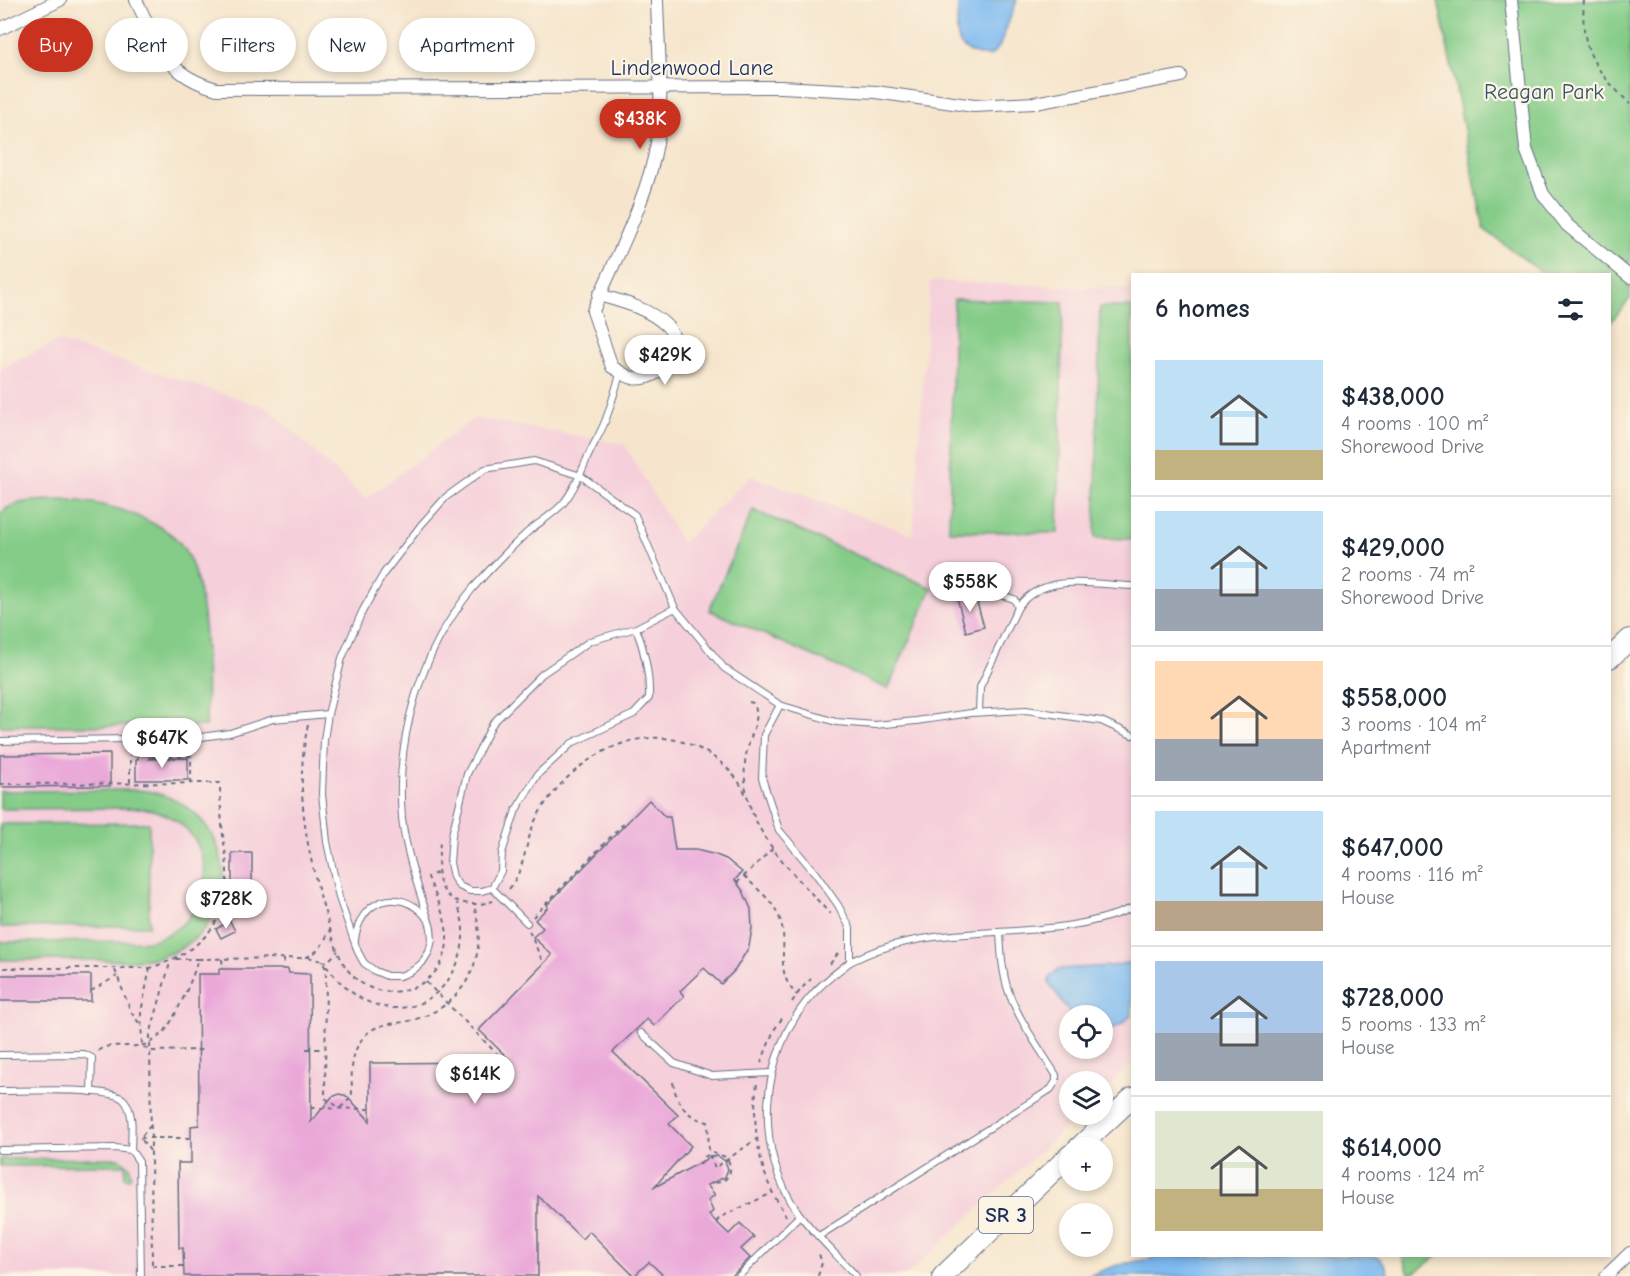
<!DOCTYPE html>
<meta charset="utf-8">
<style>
body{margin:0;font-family:"Comic Neue",sans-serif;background:#f6f6f7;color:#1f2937;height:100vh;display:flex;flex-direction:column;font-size:22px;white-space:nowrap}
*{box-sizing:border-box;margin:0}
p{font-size:20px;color:#747a83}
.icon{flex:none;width:33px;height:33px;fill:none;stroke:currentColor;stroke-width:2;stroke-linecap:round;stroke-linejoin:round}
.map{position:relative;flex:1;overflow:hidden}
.drawer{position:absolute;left:1131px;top:273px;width:480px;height:984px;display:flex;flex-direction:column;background:#fff;border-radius:0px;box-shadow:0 3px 9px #0003}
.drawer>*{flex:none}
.guide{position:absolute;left:18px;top:18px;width:570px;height:54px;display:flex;gap:12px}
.buttons{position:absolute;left:1059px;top:1005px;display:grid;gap:12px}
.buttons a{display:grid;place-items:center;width:54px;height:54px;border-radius:50%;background:#fff;box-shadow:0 3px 9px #0003;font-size:30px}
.price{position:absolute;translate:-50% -51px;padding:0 14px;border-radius:21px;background:#fff;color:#222;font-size:20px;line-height:39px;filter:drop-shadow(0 2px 3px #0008)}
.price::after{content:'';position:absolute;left:50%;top:36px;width:18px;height:14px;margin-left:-9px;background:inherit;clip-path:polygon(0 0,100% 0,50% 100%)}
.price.on{background:#c8321e;color:#fff}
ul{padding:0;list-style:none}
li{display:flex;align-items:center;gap:18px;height:150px;padding:0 24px}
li+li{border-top:2px solid #e0e1e3}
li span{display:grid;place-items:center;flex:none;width:168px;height:120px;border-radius:0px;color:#555}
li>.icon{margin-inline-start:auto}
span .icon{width:72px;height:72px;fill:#fffc;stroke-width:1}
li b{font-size:26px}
h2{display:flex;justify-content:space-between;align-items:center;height:72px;padding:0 24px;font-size:26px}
.chip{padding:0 21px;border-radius:27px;background:#fff;box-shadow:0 3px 9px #0003;font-size:21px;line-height:54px}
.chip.on{background:#c8321e;color:#fff}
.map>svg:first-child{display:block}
</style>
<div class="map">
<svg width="1630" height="1276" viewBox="0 0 1630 1276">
<rect width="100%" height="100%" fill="#fcf5e5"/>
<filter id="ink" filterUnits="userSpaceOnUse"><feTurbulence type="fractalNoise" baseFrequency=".0167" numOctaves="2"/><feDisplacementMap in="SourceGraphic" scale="12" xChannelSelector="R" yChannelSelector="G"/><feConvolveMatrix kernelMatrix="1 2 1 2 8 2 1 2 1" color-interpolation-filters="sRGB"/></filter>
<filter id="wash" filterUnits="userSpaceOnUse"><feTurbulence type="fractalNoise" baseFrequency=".008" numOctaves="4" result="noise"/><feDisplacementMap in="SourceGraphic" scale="24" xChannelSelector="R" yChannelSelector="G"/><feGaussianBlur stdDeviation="1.35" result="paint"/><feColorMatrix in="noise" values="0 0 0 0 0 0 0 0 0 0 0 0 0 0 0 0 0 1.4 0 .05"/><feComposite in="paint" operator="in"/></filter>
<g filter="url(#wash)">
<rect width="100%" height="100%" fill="#f6e5cc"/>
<path fill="#f5cfda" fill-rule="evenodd" d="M930,281L1132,289V1064L1103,1092L1102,1082H1070V1114L1079,1115L906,1276H0V369L57,341L268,408L365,499L475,418L624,444L682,543L751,476L913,535ZM1070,1016H1102V1048H1070Z"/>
<g fill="#84cc88" stroke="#507e73" stroke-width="1.5">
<polygon points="1438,0 1630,0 1630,299 1610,323 1610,274 1544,274 1484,229"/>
<polygon points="954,299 1063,302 1058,533 949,531"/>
<polygon points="1100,307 1132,307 1132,539 1095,538"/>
<path d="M53,500C87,500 115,505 146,520C159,526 170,531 180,543C210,580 207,679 206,726H0V515C10,500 37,501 53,500Z"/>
<polygon points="753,510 932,588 888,689 709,610"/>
<path d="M138,790C227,797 256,907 178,950C151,964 117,960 87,960C58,960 29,960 0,960V942L149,941C229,921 220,814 138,808L0,809V791Z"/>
<polygon points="149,823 149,926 0,927 0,824"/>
<polygon points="119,1158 130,1167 131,1176 129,1178 125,1177 125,1165 0,1166 0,1159"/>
<polygon points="1402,1256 1437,1256 1410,1276"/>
</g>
<g fill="#7fbbf1" stroke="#4d75a8" stroke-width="1.5">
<path d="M958,0H1017L999,47L990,56C948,53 958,32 958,0Z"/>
<polygon points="1132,962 1132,1014 1123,1023 1103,1035 1102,1016 1071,1015 1049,983 1049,978 1058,969 1112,966"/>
<path d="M1165,1256H1376C1384,1261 1388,1267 1388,1276H1088L1118,1265Z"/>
</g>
<g id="blocks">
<g fill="#eaa8d9">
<polygon points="969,595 975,595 984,627 966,632 957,598"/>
<polygon points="110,754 110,786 0,787 0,755"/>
<polygon points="138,755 149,755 149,759 188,758 188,780 136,780 136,759 138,759"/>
<polygon points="649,800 665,817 670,817 675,850 696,850 716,855 726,859 742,872 735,880 743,891 751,909 752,928 749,947 735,970 721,984 704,968 680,991 684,996 654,1026 647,1019 613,1052 678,1115 669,1124 691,1146 653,1188 710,1157 718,1156 725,1161 728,1169 725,1177 707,1185 715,1195 708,1200 713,1211 709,1215 729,1234 740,1223 754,1237 741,1249 750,1258 732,1276 664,1276 649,1262 634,1276 589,1231 582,1239 538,1196 538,1276 184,1276 183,1248 179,1248 178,1163 191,1163 191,1126 199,1125 198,974 219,974 219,969 288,969 289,973 310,974 311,1122 332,1097 340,1094 348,1097 370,1121 370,1063 512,1062 479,1030 552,955 533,937 543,928 535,920 548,907 547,905"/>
<polygon points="232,853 252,853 252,898 232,899"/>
<polygon points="230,921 235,931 221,938 216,929"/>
<rect x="0" y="975" width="91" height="26"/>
</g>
</g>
</g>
<g filter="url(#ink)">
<use href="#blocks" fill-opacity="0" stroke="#686f84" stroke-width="1.5"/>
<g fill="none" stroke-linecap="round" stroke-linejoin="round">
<defs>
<g id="service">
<path d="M621,372C615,389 611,407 604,424C599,436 591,448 586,461C580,475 575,488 565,501C557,512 541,521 530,530C510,548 491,568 473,588C421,651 395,736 402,818C406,855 420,892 431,928L432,940L429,952L422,963L412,971L400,976H387L375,971L364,963L358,952L339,898L327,842L322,794L324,740L328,714L342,658L362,612L384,573L421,525L446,497L485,469L534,461L581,476L635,515L675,608L724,668L780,705L836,722L875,725L916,721L971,713L1026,710L1101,721L1132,735"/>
<path d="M962,590C980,588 996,593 1014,599L1018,607"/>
<path d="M636,628C645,652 650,673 649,698L634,714L572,743L538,774L516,810L502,853L501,871L492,888L482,891H470L459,886L453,877L450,863L452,835L467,774L493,723L542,674L590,641L636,628L675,608"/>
<path d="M780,705L764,735L762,778L779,830L816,874L838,905L850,928V962C868,953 886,946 906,942C980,926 1062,939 1132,908"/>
<path d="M979,712L980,687L1018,607C1045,571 1095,585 1132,586"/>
<polyline points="0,741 194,738 230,733 273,719 328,714"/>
<polyline points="492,888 527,923"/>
<path d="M355,940C359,900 399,885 426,917"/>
<path d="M850,962C837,972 823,982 812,995C759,1054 752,1151 800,1215C817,1237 838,1256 856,1276"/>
<polyline points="641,1033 674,1063 712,1076 772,1073"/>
<polyline points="0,1055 84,1054 92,1058 91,1092"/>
<path d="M0,1091C22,1091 112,1086 124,1100C135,1113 131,1135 131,1150"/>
<polyline points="0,1150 115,1148 131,1150 139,1162 141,1276"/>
<path d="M819,1236L1051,1089L1056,1081V1075C1040,1049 1020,1022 1009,993C1002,973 1001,952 1000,932"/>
<polyline points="739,1276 800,1215"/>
</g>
<g id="minor">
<path d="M136,0C158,45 165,75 217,89L781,87L876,92L974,106L1035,103L1181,76"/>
<polyline points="1511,0 1526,149 1543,194 1567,225 1630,277"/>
<polyline points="0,29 60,0"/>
<path d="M599,295C623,302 648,308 667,326C688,348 659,383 633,378C626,377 618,370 612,367L593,311C615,259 648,198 657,143C664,96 658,47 657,0"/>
<polyline points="1606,1276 1630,1253"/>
</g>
<g id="primary">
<polyline points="1610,658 1630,639"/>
<polyline points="1078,1148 1132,1098"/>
<polyline points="943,1276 1070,1155"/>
</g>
</defs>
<use href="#service" stroke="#686f84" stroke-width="8"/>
<use href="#minor" stroke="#686f84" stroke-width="14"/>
<use href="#primary" stroke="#686f84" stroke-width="22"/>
<g stroke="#686f84" stroke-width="2" stroke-dasharray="4.5 4.5" stroke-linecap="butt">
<path d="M1584,0C1580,52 1595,69 1630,104"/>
<polyline points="1628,0 1630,5"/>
<path d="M749,702L753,703C762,717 751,733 748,747C745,757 744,769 745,780C748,834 796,875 830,914"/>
<path d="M308,725C293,790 308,857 327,919C333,938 339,963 354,977C387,1009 448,986 447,938C447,918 435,895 428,877L438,872"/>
<polyline points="130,751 130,784"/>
<polyline points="130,752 151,751 151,757 191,756 191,784"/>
<path d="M0,784L220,783C220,797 221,811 222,825C223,841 227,856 227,872C229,924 198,953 150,968H0"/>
<path d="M440,843C439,854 437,866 439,877C442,904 472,908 493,901"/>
<path d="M744,876C757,889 774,901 780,919C790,948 772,970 797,995"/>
<polyline points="737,883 773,848"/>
<path d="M509,889C525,869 525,843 535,821C560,771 622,725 680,741C707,749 734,768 746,795"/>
<polyline points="533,917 625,822"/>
<polyline points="529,931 541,958 545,963"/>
<path d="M308,957L322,961L326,969L325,1098L340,1108L352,1097C352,1077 349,1056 362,1039C376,1020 396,1026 416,1019C467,1004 489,955 474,906"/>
<polyline points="176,959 197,959"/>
<polyline points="222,959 223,969"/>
<polyline points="284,959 284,969"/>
<polyline points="322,962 328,961 338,951"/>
<polyline points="830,964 839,952"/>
<path d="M326,966C340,983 355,999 377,1005C425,1020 465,977 463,930C463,921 460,912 457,903"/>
<polyline points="150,968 141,1012 142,1046 151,1051 204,1050"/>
<polyline points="115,970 131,1012 142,1027"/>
<polyline points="426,982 503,1060"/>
<polyline points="91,991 117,976"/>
<polyline points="792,1002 801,989 811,979"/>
<polyline points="306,1049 324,1049"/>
<path d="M98,1051C109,1041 130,1049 144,1045C151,1043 159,1037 164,1032C173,1022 197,972 197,959L304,958C319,953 324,943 330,929"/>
<polyline points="761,1063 774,1030 783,1017"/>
<path d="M673,1082C676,1103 686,1117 708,1122L709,1154L715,1168L758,1138"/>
<path d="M757,1084C752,1116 757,1157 770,1187C774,1197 781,1206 786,1216"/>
<polyline points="311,1108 370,1109"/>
<polyline points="142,1136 150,1126"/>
<polyline points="140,1138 191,1138"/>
<polyline points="142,1140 151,1152"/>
<path d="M700,1165L704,1157L713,1153L726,1157C735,1169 729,1183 713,1183"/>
<polyline points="716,1222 721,1217 772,1193"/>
<polyline points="152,1264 150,1035 170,963"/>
<polyline points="152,1266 184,1266"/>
<polyline points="818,1276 822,1263 819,1254"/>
</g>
<use href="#service" stroke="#fff" stroke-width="6"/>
<use href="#minor" stroke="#fff" stroke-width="12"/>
<use href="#primary" stroke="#fff" stroke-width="20"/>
</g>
</g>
<g text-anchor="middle" stroke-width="4.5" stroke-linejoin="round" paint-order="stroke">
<rect fill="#fcf5e5" stroke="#5e6a86" stroke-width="1.5" x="979" y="1197" width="54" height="36" rx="4.5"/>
<g font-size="21" font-weight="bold" fill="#1b2f5e">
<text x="1006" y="1222">SR 3</text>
</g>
<g font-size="22" fill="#1b2f5e" stroke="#fcf5e5">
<text x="692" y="75">Lindenwood Lane</text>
</g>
<g font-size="22" fill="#355668" stroke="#fcf5e5">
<text x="1544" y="99">Reagan Park</text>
</g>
</g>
</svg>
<div class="buttons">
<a><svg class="icon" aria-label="locate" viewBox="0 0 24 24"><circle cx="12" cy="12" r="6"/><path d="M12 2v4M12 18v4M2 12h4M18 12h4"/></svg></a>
<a><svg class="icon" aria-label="layers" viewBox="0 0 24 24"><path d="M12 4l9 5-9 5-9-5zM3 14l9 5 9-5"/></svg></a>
<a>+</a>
<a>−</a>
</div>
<b class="price on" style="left:640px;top:150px">$438K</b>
<b class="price" style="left:665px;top:386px">$429K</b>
<b class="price" style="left:970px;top:613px">$558K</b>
<b class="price" style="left:162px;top:769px">$647K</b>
<b class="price" style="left:226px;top:930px">$728K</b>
<b class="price" style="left:475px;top:1105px">$614K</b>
<div class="guide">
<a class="chip on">Buy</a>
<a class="chip">Rent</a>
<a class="chip">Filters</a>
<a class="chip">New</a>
<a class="chip">Apartment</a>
</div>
<section class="drawer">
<h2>6 homes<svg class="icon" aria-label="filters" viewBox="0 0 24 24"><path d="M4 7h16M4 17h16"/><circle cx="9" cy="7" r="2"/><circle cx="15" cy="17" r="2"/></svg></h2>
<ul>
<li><span style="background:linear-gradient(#bfe0f5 75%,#c2b280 0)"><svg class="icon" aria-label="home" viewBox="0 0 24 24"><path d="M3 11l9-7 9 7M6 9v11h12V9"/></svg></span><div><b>$438,000</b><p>4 rooms · 100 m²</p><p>Shorewood Drive</p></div></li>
<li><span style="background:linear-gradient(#bfe0f5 65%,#9aa5b1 0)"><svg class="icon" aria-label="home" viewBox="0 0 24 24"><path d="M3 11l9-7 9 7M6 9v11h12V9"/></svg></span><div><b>$429,000</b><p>2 rooms · 74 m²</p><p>Shorewood Drive</p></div></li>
<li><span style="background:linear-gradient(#ffd9b3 65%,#9aa5b1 0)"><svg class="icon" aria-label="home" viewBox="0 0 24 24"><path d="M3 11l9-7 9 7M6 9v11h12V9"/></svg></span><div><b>$558,000</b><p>3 rooms · 104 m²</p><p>Apartment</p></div></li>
<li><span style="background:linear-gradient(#bfe0f5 75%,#b9a48a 0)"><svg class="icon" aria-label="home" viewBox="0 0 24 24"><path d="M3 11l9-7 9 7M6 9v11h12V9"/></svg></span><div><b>$647,000</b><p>4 rooms · 116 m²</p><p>House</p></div></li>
<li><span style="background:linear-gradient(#a9c7e8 60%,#9aa5b1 0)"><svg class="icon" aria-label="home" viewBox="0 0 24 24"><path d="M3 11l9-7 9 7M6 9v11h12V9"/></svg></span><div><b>$728,000</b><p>5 rooms · 133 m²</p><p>House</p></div></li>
<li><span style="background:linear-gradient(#dfe7d0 65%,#c2b280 0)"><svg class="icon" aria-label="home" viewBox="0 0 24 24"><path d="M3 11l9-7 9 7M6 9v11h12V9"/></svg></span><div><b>$614,000</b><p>4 rooms · 124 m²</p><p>House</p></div></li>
</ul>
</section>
</div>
